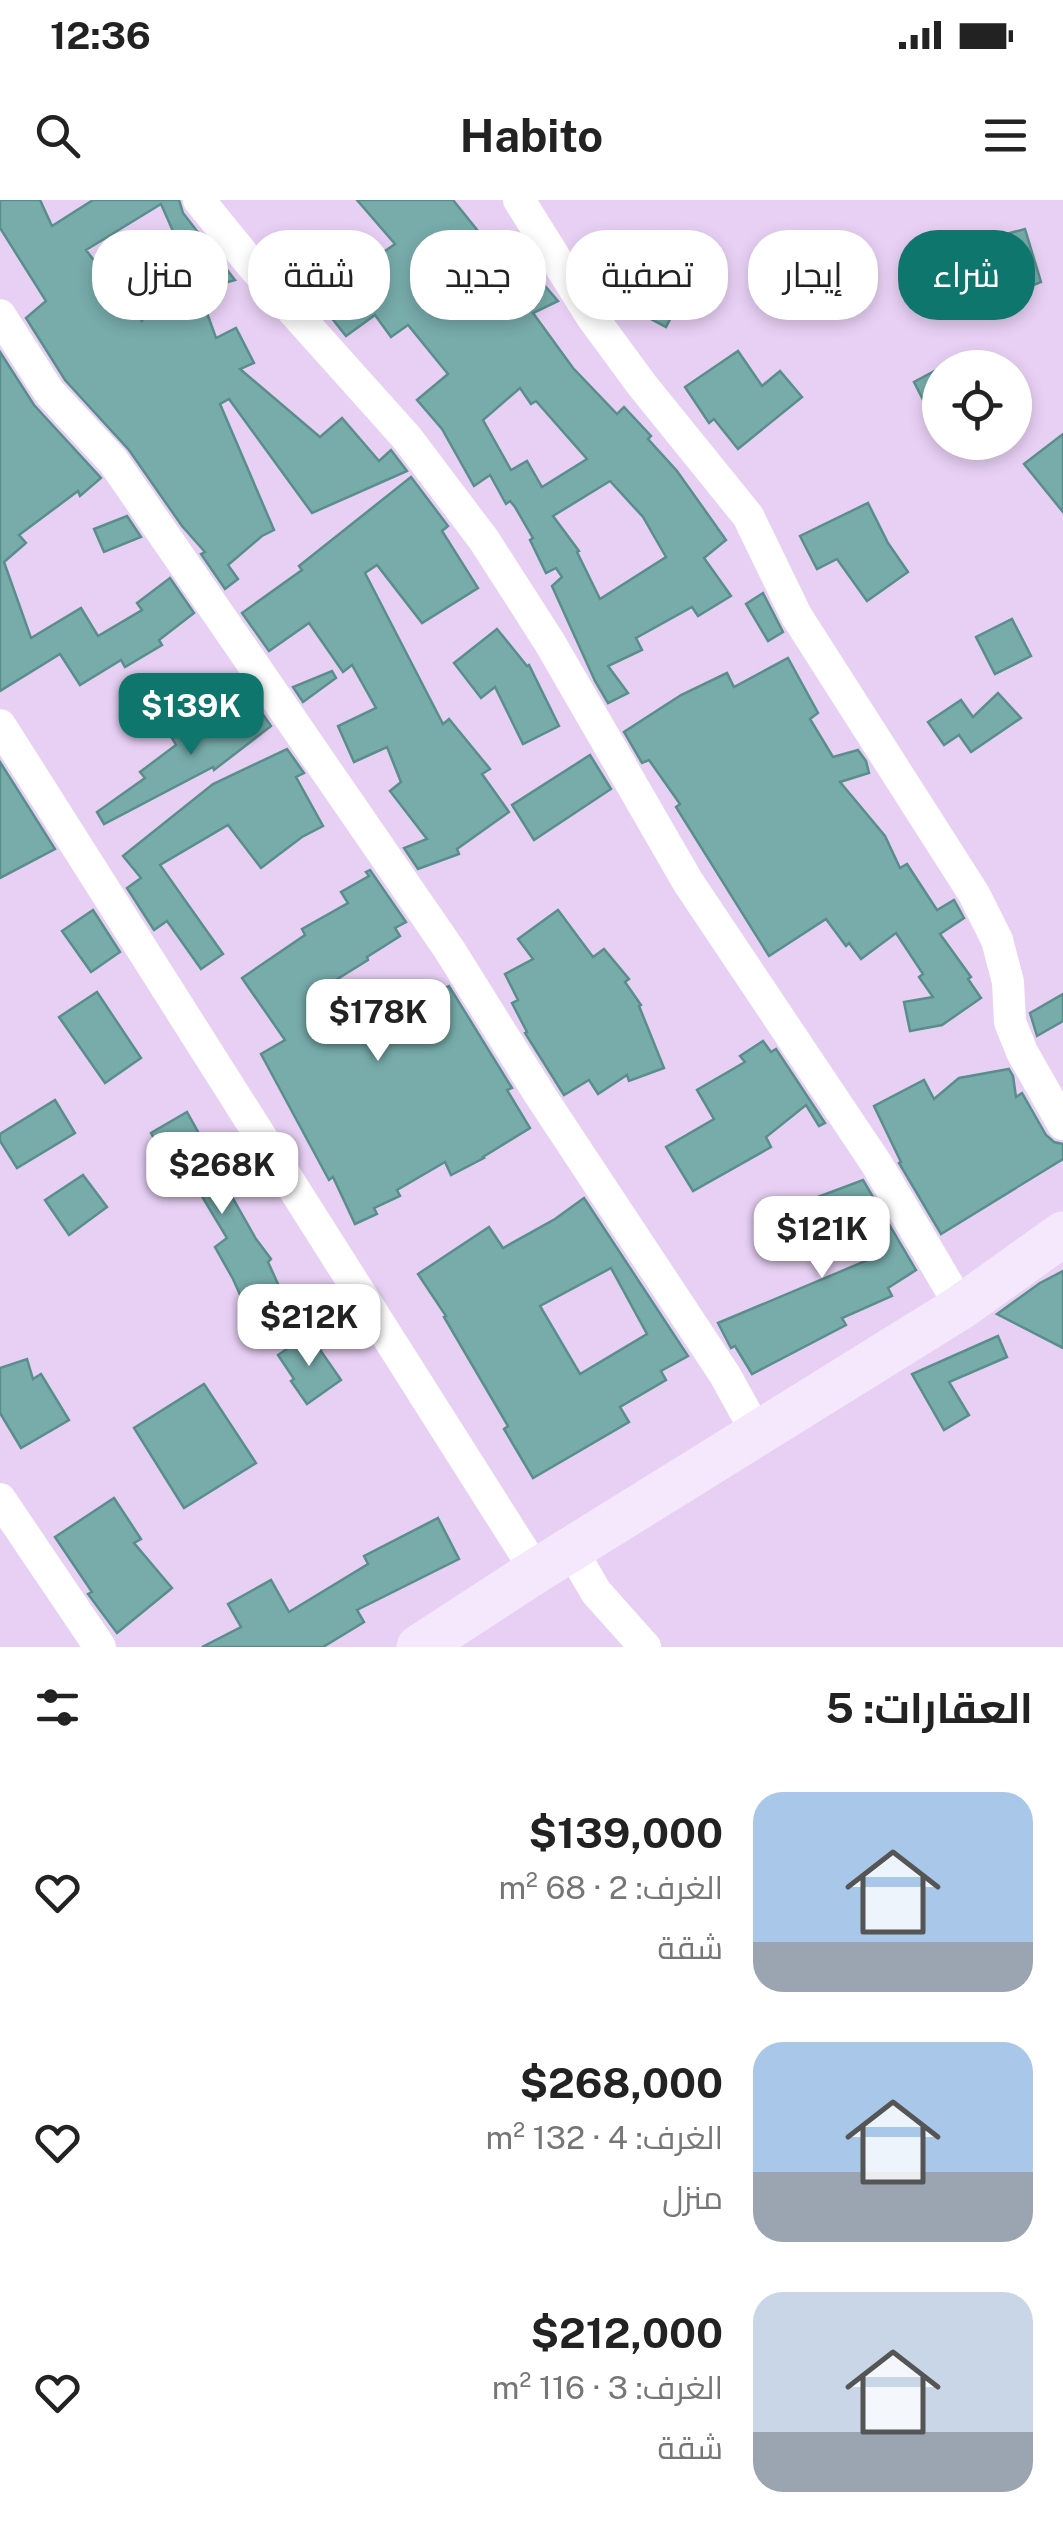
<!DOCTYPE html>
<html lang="ar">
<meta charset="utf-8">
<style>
body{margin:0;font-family:"Public Sans",Cairo,sans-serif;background:#f2f2f2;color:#222;direction:rtl;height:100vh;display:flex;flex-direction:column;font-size:38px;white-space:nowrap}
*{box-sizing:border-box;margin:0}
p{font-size:32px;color:#767676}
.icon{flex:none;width:55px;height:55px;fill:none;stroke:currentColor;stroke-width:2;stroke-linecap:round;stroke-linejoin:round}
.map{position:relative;height:1447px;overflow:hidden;direction:ltr}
.details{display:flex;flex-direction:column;background:#fff;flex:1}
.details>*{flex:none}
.hud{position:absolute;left:30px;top:30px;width:1005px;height:90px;direction:rtl;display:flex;gap:20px}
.buttons{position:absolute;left:922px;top:150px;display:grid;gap:20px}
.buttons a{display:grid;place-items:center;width:110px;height:110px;border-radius:50%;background:#fff;box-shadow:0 5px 15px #0003;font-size:50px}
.price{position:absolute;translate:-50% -85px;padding:0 22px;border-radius:20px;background:#fff;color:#222;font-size:32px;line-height:65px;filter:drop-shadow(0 2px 5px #0008)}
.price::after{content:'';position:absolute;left:50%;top:60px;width:30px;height:22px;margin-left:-15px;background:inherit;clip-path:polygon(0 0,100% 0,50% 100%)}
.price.current{background:#0f766e;color:#fff}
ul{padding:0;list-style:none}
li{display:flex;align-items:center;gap:30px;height:250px;padding:0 30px}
li span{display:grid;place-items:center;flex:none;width:280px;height:200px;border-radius:30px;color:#555}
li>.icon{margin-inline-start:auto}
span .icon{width:120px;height:120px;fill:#fffc;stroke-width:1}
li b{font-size:42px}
h2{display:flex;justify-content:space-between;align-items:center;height:120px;padding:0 30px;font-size:42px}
.tag{padding:0 35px;border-radius:40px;background:#fff;box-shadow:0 5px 15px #0003;font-size:35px;line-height:90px}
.tag.current{background:#0f766e;color:#fff}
.status{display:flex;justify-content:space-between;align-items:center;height:70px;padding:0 50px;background:#fff;direction:ltr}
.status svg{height:28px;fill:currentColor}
header{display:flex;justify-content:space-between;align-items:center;height:130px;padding:0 30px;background:#fff;font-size:45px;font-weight:700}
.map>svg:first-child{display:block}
</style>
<div class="status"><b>12:36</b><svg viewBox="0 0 49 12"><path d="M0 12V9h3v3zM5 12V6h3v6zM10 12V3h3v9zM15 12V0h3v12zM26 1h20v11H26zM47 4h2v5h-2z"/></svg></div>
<header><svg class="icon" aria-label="menu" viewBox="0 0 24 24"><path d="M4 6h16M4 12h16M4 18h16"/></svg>Habito<svg class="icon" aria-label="search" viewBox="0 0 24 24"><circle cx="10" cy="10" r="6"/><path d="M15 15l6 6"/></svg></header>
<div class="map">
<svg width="1063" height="1447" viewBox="0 0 1063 1447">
<rect width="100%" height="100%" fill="#e8d0f4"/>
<g fill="#77acab" stroke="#5a8e8d" stroke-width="2.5" fill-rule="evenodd">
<polygon points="0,0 40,0 52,26 93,0 179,0 183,13 235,80 199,90 161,4 86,50 129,106 142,121 149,108 156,112 201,96 216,138 236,128 254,163 240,169 320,237 342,218 379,261 391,250 407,271 312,313 229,199 220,204 274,330 262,336 228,365 238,379 225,389 201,354 205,352 182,326 129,250 65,180 26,118 46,101 0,28"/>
<path d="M357,0H453L495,52L507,42L558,101L533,113L573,168L617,214L624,207L651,236L648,239L677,271L726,340L704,358L731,396L698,416L692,407L636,438L642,450L608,466L628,493L608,503L595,481L552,386L562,377L556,368L546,373L530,340L533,338L515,307L510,301L506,304L490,275L474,286L442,229L417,200L448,174L408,125L391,137L375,115L346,136L311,92L338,71L344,80L395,44ZM520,188L531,204L536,201L587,259L542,287L527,261L511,270L483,220ZM610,281L643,317L666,357L600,399L577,352L579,351L553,316Z"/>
<polygon points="1025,29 1041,82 1021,90 1012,65 996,69 988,39"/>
<polygon points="648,83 680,100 666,127 634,110"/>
<polygon points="738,151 762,186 780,171 802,197 738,249 714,219 709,223 685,187"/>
<polygon points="0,152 34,205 101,278 80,296 78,291 19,335 26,343 4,362 31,438 81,408 98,436 142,410 137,403 170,378 194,413 159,440 162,445 125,467 121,460 80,485 60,454 0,491"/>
<polygon points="940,168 940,233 914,182"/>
<polygon points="1063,234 1063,312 1024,264"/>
<polygon points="411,277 448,326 442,331 478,388 422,423 377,365 365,373 443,524 449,519 490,569 482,574 509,612 457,649 459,654 418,669 404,648 427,639 390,591 401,582 387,547 354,562 338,526 376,508 352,465 343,472 309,423 269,451 242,413 302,370 299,366"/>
<polygon points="868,303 888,343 908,372 867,401 837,359 817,369 800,336"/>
<polygon points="127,316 141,337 104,352 94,329"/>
<polygon points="763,393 783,432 768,441 746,404"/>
<polygon points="1012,419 1031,456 995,474 976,437"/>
<polygon points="497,429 527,466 529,465 559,526 523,544 495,487 481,498 454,463"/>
<polygon points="788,458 818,513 810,519 833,557 858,550 866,561 869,573 840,582 885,636 900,668 907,664 937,710 954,700 964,718 940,734 971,777 968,779 981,798 942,825 910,831 904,802 933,797 919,777 923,774 896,733 861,759 849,743 846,746 826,719 769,756 676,607 680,604 649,560 642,563 624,532 681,495 727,473 734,487"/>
<polygon points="332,471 336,478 303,502 293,487"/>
<polygon points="998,493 1021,518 971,552 959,535 944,545 928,522 961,500 973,517"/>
<polygon points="255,503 271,526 214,570 213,567 104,624 97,612 145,578 140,572 176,545 172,538"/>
<polygon points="287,549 304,573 296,577 323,626 302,637 261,668 228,625 160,665 223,754 201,769 167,721 154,730 127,688 141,678 123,656 213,584"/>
<polygon points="590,555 611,589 534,640 512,605"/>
<polygon points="0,562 55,649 0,678"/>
<polygon points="370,670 406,722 395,728 400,736 367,757 368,760 331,783 370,844 417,811 413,803 449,786 512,888 507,890 530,928 483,957 484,958 451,975 445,962 397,990 400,996 374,1008 377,1014 355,1024 333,977 329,980 261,854 285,840 242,778 305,735 302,729 348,703 341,692 369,676 366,672"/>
<polygon points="93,710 120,752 91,772 62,731"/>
<polygon points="558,710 593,757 604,749 629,779 625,782 641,805 639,806 664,868 629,881 627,875 598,894 589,880 564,895 525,833 527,832 512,803 518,800 505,774 533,759 518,739"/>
<polygon points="97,792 141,858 105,883 59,817"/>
<polygon points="1063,794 1063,821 1037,836 1030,813"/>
<polygon points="763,841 771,852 776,849 825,923 819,926 806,905 766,937 771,947 693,991 666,947 714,919 697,890 745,862 740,856"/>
<polygon points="1009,869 1013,876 1016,897 1022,893 1046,935 1054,942 1063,944 1063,959 941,1034 899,963 901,962 874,906 924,880 934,899 959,878"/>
<polygon points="55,900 75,933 17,968 0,941 0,934"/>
<polygon points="187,912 216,964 214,965 256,1039 271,1059 268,1062 288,1106 252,1121 233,1079 215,1047 227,1038 191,978 179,984 151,933"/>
<polygon points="83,975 107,1007 69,1035 45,1000"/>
<polygon points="863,980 916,1070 888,1088 892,1096 842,1118 846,1125 752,1174 735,1146 731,1148 718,1123 875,1057 851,1020 792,1052 776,1024 809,1006 807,1001"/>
<path d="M584,998L688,1156L661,1171L666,1180L620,1207L629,1222L533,1278L504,1229L508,1226L444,1117L446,1116L418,1074L489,1027L503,1048L555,1019ZM611,1068L647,1134L580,1174L540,1106Z"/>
<polygon points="1063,1071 1063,1148 997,1114 1040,1083"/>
<polygon points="309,1134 341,1180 307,1204 291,1181 294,1179 278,1155"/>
<polygon points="998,1136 1007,1157 949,1182 969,1215 944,1230 912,1174"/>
<polygon points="27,1159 33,1179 41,1174 69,1220 21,1248 0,1213 0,1168"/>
<polygon points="204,1184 256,1263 184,1308 134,1228"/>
<polygon points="114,1298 141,1339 134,1343 172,1388 117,1433 88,1394 92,1392 55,1337"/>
<polygon points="438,1318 459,1359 357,1410 364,1422 323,1447 202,1447 241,1427 228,1404 271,1380 289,1412 368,1364 364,1356"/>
</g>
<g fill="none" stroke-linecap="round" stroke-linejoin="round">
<g stroke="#fff" stroke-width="32">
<polyline points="199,0 251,64 407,238 484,340 550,443 688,682 876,963 961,1107"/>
<polyline points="519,0 592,117 642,185 748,316 796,415 974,694 997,740 1008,782 1010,822 1022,852 1063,924"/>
<polyline points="0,115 49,192 113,261 449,749 540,895 725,1175 757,1233"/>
<polyline points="0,525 536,1371"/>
<polyline points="0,1299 100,1447"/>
<polyline points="571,1349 596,1392 645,1447"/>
</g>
<polyline stroke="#f5e7fc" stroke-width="45" points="419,1447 536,1371 961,1107 1063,1034"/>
</g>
</svg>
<div class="buttons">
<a><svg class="icon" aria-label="locate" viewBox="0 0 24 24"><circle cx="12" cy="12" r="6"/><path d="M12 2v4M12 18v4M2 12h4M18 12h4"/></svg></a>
</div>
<b class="price current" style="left:191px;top:558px">$139K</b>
<b class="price" style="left:378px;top:864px">$178K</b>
<b class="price" style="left:222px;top:1017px">$268K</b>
<b class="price" style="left:822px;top:1081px">$121K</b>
<b class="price" style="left:309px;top:1169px">$212K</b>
<div class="hud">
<a class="tag current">شراء</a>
<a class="tag">إيجار</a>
<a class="tag">تصفية</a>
<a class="tag">جديد</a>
<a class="tag">شقة</a>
<a class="tag">منزل</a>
</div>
</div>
<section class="details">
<h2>العقارات: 5<svg class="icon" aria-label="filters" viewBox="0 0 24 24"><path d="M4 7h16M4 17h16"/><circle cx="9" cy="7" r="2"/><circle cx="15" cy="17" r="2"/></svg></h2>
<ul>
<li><span style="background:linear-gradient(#a9c7e8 75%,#9aa5b1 0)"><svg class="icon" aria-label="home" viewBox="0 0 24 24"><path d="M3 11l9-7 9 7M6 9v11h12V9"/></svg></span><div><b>$139,000</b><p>الغرف: 2 · 68 m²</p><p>شقة</p></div><svg class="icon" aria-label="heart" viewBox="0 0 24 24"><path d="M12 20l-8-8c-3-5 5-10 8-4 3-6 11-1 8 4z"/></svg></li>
<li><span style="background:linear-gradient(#a9c7e8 65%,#9aa5b1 0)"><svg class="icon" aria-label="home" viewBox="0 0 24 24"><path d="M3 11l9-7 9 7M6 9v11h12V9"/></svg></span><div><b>$268,000</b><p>الغرف: 4 · 132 m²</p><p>منزل</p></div><svg class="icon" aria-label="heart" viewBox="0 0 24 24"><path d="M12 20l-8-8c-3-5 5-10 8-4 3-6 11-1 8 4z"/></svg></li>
<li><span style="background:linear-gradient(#c9d6e8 70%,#9aa5b1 0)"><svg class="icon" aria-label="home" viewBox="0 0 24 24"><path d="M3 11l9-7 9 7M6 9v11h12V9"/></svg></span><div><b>$212,000</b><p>الغرف: 3 · 116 m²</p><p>شقة</p></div><svg class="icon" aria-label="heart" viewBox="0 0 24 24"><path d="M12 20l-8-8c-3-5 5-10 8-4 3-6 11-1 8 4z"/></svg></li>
</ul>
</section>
